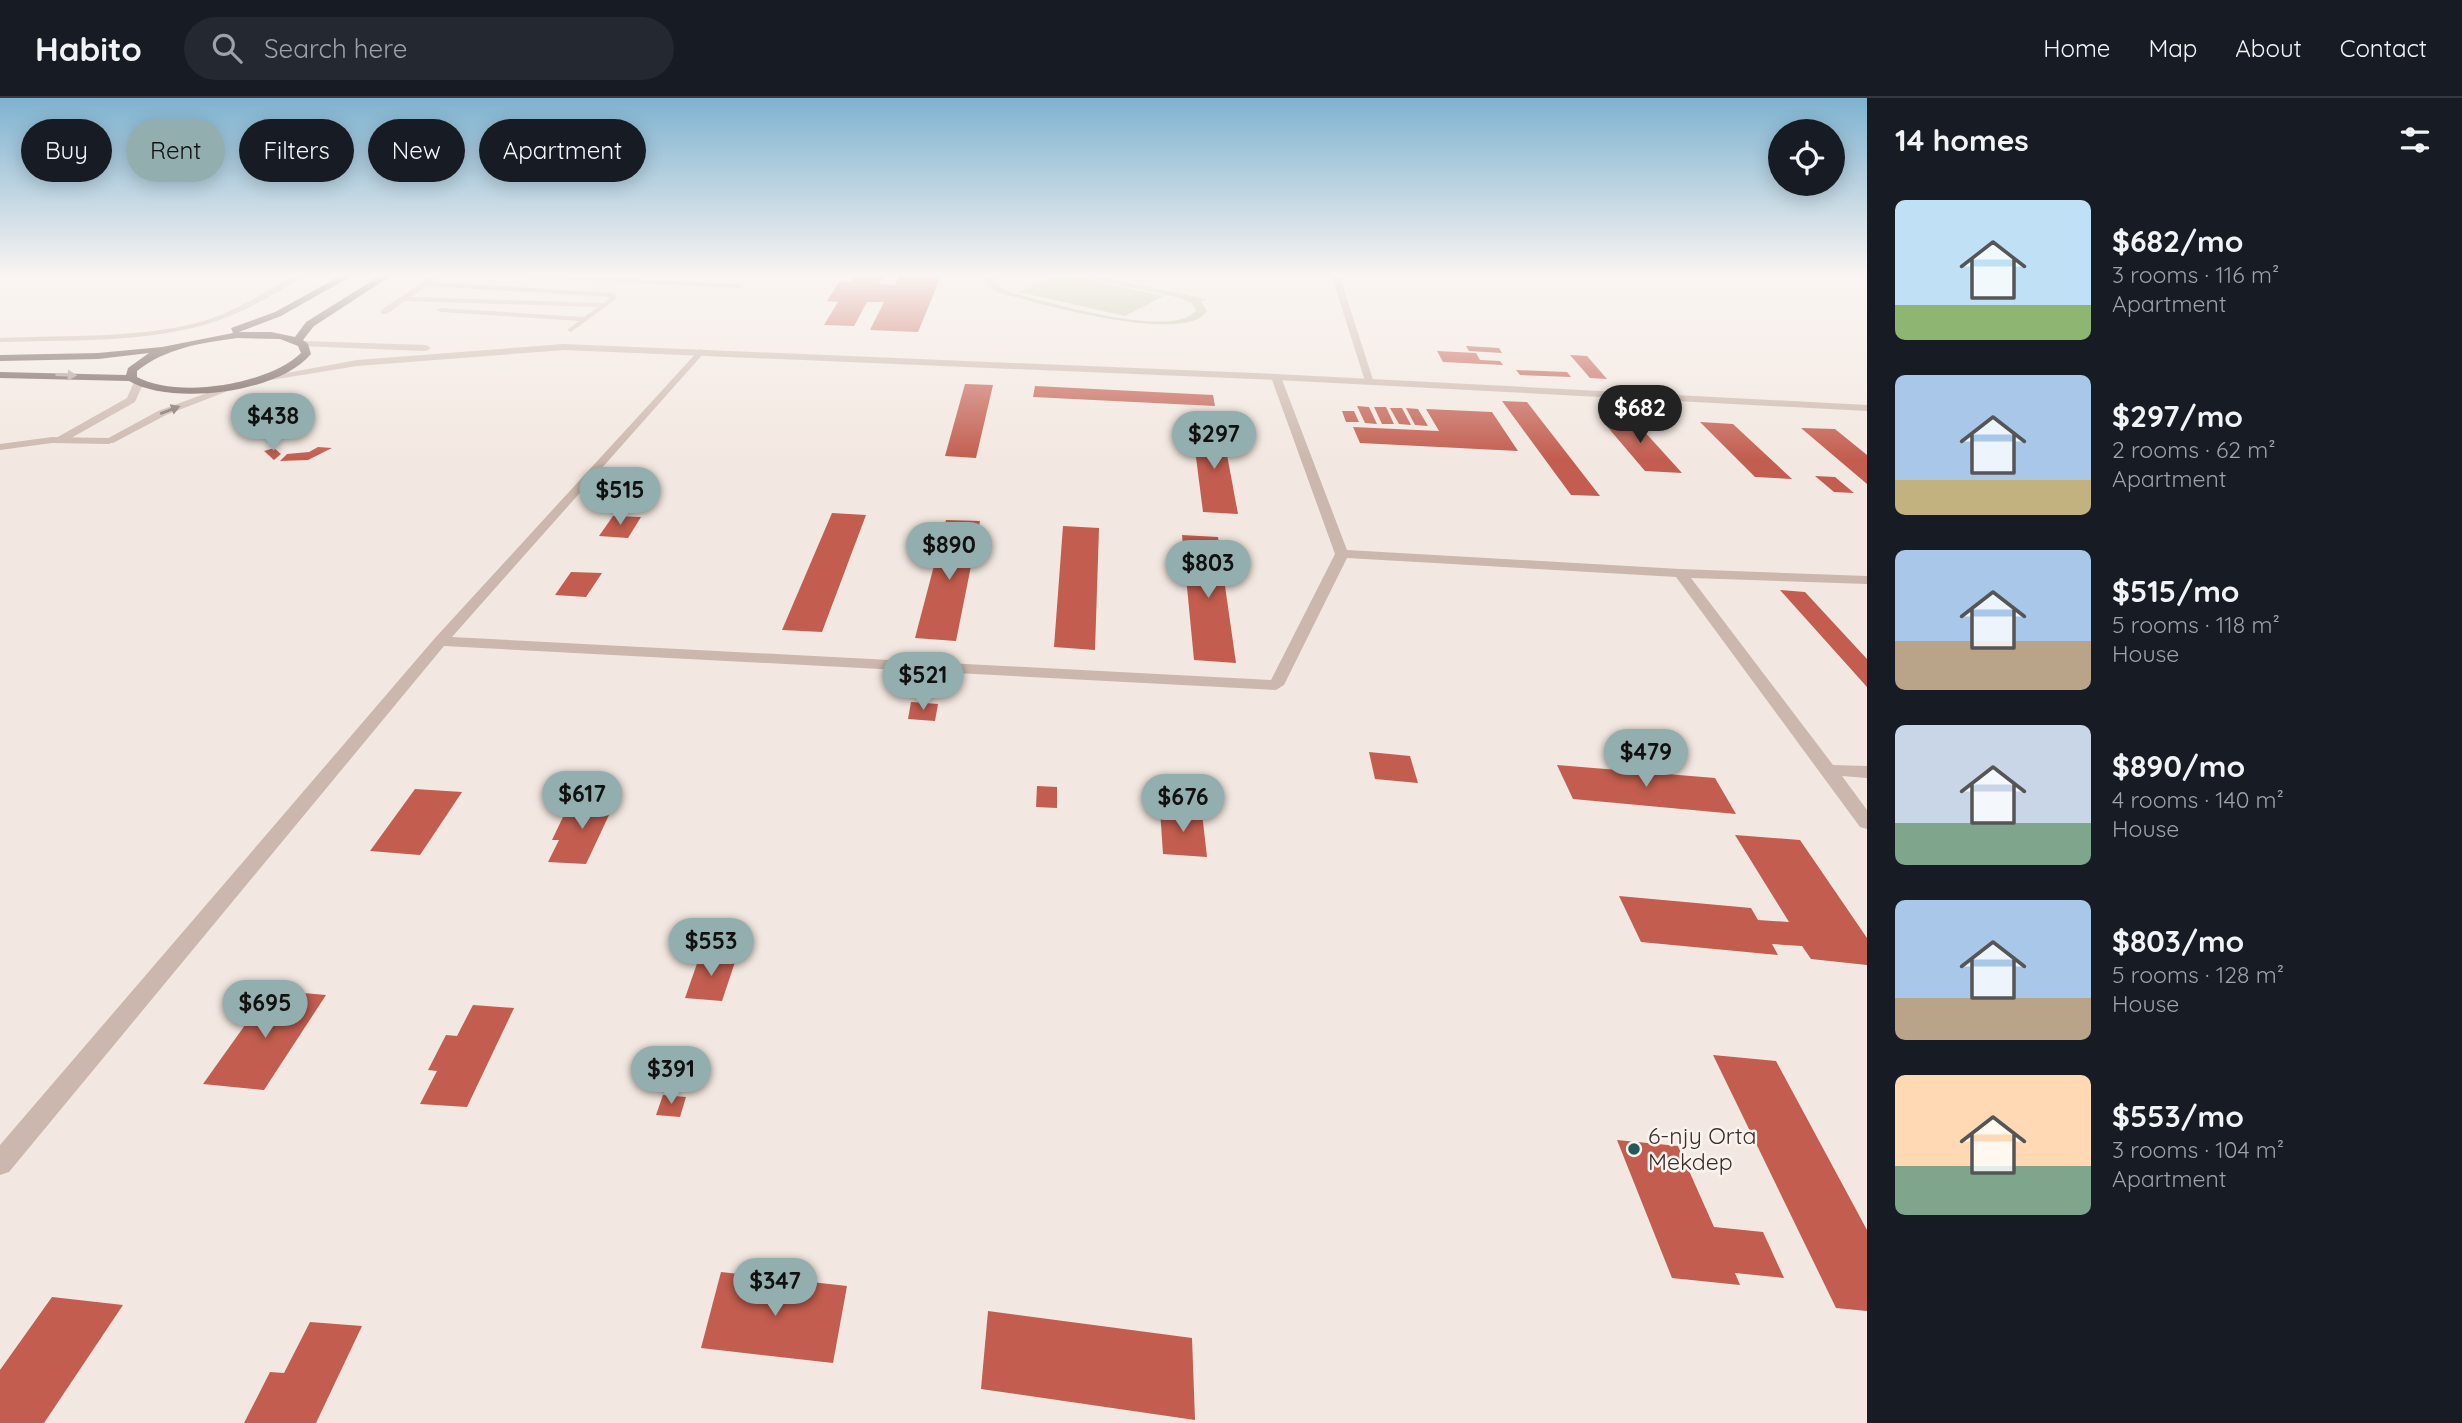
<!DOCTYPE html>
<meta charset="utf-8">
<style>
body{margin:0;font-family:Quicksand,sans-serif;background:#242831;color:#f1f3f6;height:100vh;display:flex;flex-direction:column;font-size:26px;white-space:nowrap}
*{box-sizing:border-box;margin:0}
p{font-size:23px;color:#9ea1a6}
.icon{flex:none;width:38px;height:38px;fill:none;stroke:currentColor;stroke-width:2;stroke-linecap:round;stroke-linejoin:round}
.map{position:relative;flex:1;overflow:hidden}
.panel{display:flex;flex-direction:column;background:#171b24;width:595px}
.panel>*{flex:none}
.guide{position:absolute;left:21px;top:21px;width:665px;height:63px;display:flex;gap:14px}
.buttons{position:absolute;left:1768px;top:21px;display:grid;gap:14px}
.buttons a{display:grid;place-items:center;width:77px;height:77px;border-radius:50%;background:#171b24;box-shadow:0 4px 18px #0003;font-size:35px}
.price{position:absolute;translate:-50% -60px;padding:0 16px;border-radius:24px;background:#93aeae;color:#111;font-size:23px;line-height:46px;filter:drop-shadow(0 2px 4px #0008)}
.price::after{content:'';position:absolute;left:50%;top:42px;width:21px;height:16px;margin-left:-10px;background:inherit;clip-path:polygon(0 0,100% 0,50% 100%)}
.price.on{background:#222;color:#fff}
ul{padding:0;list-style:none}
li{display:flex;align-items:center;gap:21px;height:175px;padding:0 28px}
li span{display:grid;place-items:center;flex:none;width:196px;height:140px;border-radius:10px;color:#555}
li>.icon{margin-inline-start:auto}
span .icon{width:84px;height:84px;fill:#fffc;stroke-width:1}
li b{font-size:30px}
h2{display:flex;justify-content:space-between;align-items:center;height:84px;padding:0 28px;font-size:30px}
.tag{padding:0 24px;border-radius:32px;background:#171b24;box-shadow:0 4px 18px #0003;font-size:24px;line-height:63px}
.tag.on{background:#93aeae;color:#111}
header{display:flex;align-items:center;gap:42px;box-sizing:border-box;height:98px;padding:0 35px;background:#171b24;border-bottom:2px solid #363941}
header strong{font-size:33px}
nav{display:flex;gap:38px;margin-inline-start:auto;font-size:24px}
.search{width:490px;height:63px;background:#242831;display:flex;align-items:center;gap:18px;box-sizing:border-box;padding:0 24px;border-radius:38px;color:#9ea1a6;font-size:26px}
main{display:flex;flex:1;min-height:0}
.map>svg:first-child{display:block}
</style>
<header>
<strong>Habito</strong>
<div class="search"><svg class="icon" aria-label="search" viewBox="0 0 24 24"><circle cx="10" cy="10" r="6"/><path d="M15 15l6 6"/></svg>Search here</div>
<nav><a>Home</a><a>Map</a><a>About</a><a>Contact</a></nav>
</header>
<main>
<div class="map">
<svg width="1867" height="1325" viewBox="0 0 1867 1325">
<rect width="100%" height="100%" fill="#f3e8e1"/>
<g fill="#bbc2a1">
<path d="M992,176H1002L995,181V186L1012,195C1046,203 1174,243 1196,212L1192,205L1180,200L1070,176H1086L1206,201L1201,204L1207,213C1185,248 1035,204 999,195L987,186L986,182Z"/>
<polygon points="1061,176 1164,198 1125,218 1019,194"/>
</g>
<g fill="#c25d4f">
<polygon points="856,176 885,176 879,186 895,187 900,176 942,176 918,234 870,232 884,204 867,204 854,228 824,227 838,204 827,203 840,183 852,184"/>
<polygon points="1466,248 1499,250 1502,255 1469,253"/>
<polygon points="1437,253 1476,255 1480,262 1500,263 1503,267 1443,264"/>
<polygon points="1570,257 1587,258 1607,281 1590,280"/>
<polygon points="1516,272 1567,274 1571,279 1520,277"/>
<polygon points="965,286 993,287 976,360 945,358"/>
<polygon points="1035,288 1213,297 1215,308 1033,299"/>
<polygon points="1502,303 1527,304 1600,398 1571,397"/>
<polygon points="1357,308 1369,309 1377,326 1365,325"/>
<polygon points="1374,309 1386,309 1394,326 1382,326"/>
<polygon points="1390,310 1402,310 1411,327 1399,326"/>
<polygon points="1406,310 1418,311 1428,328 1415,327"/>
<polygon points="1426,311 1492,314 1518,353 1360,345 1353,329 1439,333"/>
<polygon points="1342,313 1354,313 1359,324 1346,324"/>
<polygon points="1599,319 1633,321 1682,375 1645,373"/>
<polygon points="1700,324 1733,326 1792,381 1755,379"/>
<polygon points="1192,328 1222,330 1238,416 1203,414"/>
<polygon points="1801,330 1835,331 1867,357 1867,386"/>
<polygon points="318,349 332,350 308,362 280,363 287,356 309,354"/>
<polygon points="274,350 281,356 274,362 264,353"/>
<polygon points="1815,378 1835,379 1854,395 1834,394"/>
<polygon points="832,415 866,417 822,534 782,532"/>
<polygon points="613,418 641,419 628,440 599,438"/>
<polygon points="946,422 980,423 956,543 915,540"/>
<polygon points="1063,428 1099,430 1095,552 1054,549"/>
<polygon points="1182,437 1218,439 1236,565 1194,562"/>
<polygon points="571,474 602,475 586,499 555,497"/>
<polygon points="1780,492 1805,494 1867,561 1867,589"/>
<polygon points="911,604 938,606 935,623 908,621"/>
<polygon points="1369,654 1410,658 1418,685 1375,681"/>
<polygon points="1557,667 1715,680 1736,716 1573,701"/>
<polygon points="1037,688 1057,689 1057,710 1036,709"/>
<polygon points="415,691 462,694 420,757 370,753"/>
<polygon points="583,698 617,700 586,766 548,764 559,742 552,742 563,719 573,719"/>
<polygon points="1160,712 1202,715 1207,759 1163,756"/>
<polygon points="1735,737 1800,742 1867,840 1867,867 1811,861 1802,848 1772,846 1778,857 1641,844 1619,798 1751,810 1758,822 1789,824"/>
<polygon points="700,857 736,861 722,903 685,900"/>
<polygon points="270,892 326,897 264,992 203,986"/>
<polygon points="473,907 514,910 467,1009 420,1006 437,973 428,972 446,937 457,938"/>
<polygon points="1713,957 1776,963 1867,1132 1867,1213 1836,1210"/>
<polygon points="663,997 686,999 680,1019 656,1017"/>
<polygon points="1617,1042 1678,1048 1714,1129 1763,1134 1784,1180 1735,1175 1740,1187 1672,1180"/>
<polygon points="721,1174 847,1188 833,1265 701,1250"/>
<polygon points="52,1199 123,1207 44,1325 0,1325 0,1272"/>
<polygon points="988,1213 1192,1240 1195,1322 981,1291"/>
<polygon points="310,1224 362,1228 316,1325 244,1325 270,1274 284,1275"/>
</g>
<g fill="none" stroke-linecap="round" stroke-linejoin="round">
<g fill="#cbb7ad" fill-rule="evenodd">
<path d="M297,176H305C276,197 239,217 204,227C139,245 67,242 0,244V240C65,237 149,241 210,221C241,210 268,192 297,176Z"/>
<path d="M435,176H443L432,184L613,195L616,197V201L571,234L567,232L579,223L441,214L437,212L441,210L584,219L598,209L405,203L387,216H381V212ZM427,188L610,199V200L603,205L410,199Z"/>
<polygon points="453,176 508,176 739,186 742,188 739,190"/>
</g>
<g fill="#cbb7ad" fill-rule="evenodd">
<polygon points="1331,176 1339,176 1374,285 1365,283"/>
<polygon points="700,251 705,254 703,256 452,539 1271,582 1335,456 1271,279 1276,276 1281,279 1347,452 1680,471 1867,478 1867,486 1691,480 1833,667 1867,668 1867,680 1842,678 1867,712 1867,731 1860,729 1676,479 1347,460 1284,587 1276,592 444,548 9,1074 0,1077 0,1047 435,540"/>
<polygon points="52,339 109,340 115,343 109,346 52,345 0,352 0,346"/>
</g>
<g fill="#cbb7ad" fill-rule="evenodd">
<polygon points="303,243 426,247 431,250 426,253 300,248 298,246"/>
<polygon points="564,246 1276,276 1867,307 1867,313 1276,282 564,252 357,268 259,284 254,281 357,262"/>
<polygon points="134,284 143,286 135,304 64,344 56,344 56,340 127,300"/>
<polygon points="237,284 246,286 166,317 113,345 103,343 158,313"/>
</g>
<path fill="#6a5550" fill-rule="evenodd" d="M344,176H355L281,218L239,234H271L295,239L306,224L383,176H394L314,228L303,242L308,246L311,256C279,295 172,308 129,283L0,280V274L126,277L128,270L149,255L98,261L0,263V257L98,255L162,249L233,235L231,230L275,214ZM237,240L280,241L298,248L301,255C268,287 177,301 137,279V273C166,250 201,245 237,240Z"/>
</g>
<defs><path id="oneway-solid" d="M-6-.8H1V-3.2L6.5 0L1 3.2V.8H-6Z" transform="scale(1.75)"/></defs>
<use fill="#ab9c97" href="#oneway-solid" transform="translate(66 277) rotate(2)"/>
<use fill="#7b6c66" href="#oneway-solid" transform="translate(170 312) rotate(-21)"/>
<linearGradient id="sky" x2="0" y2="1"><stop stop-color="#7eb2d0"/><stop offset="0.49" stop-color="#faf5f2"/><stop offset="1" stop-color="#faf5f2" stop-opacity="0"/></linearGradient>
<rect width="1867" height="362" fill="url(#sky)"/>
<circle fill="#215a57" stroke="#faf3ed" stroke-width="2.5" cx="1634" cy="1051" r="7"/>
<g text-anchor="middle" stroke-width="5" stroke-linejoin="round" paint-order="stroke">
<g font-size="23" fill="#392e2b" stroke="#faf3ed" text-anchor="start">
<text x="1648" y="1046">6-njy Orta<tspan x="1648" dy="26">Mekdep</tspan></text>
</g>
</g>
</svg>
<div class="buttons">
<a><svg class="icon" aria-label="locate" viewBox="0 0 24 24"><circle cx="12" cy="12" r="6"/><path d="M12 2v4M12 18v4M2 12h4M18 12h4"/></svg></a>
</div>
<b class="price on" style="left:1640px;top:347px">$682</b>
<b class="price" style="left:273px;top:355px">$438</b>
<b class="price" style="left:1214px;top:373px">$297</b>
<b class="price" style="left:620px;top:429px">$515</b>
<b class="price" style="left:949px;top:484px">$890</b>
<b class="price" style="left:1208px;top:502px">$803</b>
<b class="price" style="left:923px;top:614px">$521</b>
<b class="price" style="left:1646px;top:691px">$479</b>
<b class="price" style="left:582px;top:733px">$617</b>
<b class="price" style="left:1183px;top:736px">$676</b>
<b class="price" style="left:711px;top:880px">$553</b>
<b class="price" style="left:265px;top:942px">$695</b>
<b class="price" style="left:671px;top:1008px">$391</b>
<b class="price" style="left:775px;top:1220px">$347</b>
<div class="guide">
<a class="tag">Buy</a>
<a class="tag on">Rent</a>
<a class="tag">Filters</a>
<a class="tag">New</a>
<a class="tag">Apartment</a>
</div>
</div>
<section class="panel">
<h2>14 homes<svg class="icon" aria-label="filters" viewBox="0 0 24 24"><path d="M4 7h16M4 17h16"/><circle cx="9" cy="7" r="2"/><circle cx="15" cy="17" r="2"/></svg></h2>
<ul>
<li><span style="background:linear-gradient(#bfe0f5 75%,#8fb573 0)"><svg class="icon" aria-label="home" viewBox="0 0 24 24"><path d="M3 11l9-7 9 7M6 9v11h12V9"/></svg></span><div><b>$682/mo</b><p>3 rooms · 116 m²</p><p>Apartment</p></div></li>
<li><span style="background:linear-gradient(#a9c7e8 75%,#c2b280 0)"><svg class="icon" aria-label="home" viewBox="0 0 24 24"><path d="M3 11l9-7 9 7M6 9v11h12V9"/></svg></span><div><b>$297/mo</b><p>2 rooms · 62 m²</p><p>Apartment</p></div></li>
<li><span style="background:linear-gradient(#a9c7e8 65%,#b9a48a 0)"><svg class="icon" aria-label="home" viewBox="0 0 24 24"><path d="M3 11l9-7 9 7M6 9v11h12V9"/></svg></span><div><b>$515/mo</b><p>5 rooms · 118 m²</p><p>House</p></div></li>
<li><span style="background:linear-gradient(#c9d6e8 70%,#7fa58c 0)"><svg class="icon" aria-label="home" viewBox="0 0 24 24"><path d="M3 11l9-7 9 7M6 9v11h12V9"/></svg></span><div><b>$890/mo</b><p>4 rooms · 140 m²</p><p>House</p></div></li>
<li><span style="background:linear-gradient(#a9c7e8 70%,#b9a48a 0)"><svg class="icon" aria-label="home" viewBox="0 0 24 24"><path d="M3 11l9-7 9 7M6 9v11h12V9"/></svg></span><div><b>$803/mo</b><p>5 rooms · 128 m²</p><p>House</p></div></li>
<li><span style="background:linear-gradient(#ffd9b3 65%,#7fa58c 0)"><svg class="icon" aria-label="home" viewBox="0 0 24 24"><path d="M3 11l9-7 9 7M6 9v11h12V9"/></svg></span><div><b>$553/mo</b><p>3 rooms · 104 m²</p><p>Apartment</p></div></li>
</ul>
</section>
</main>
